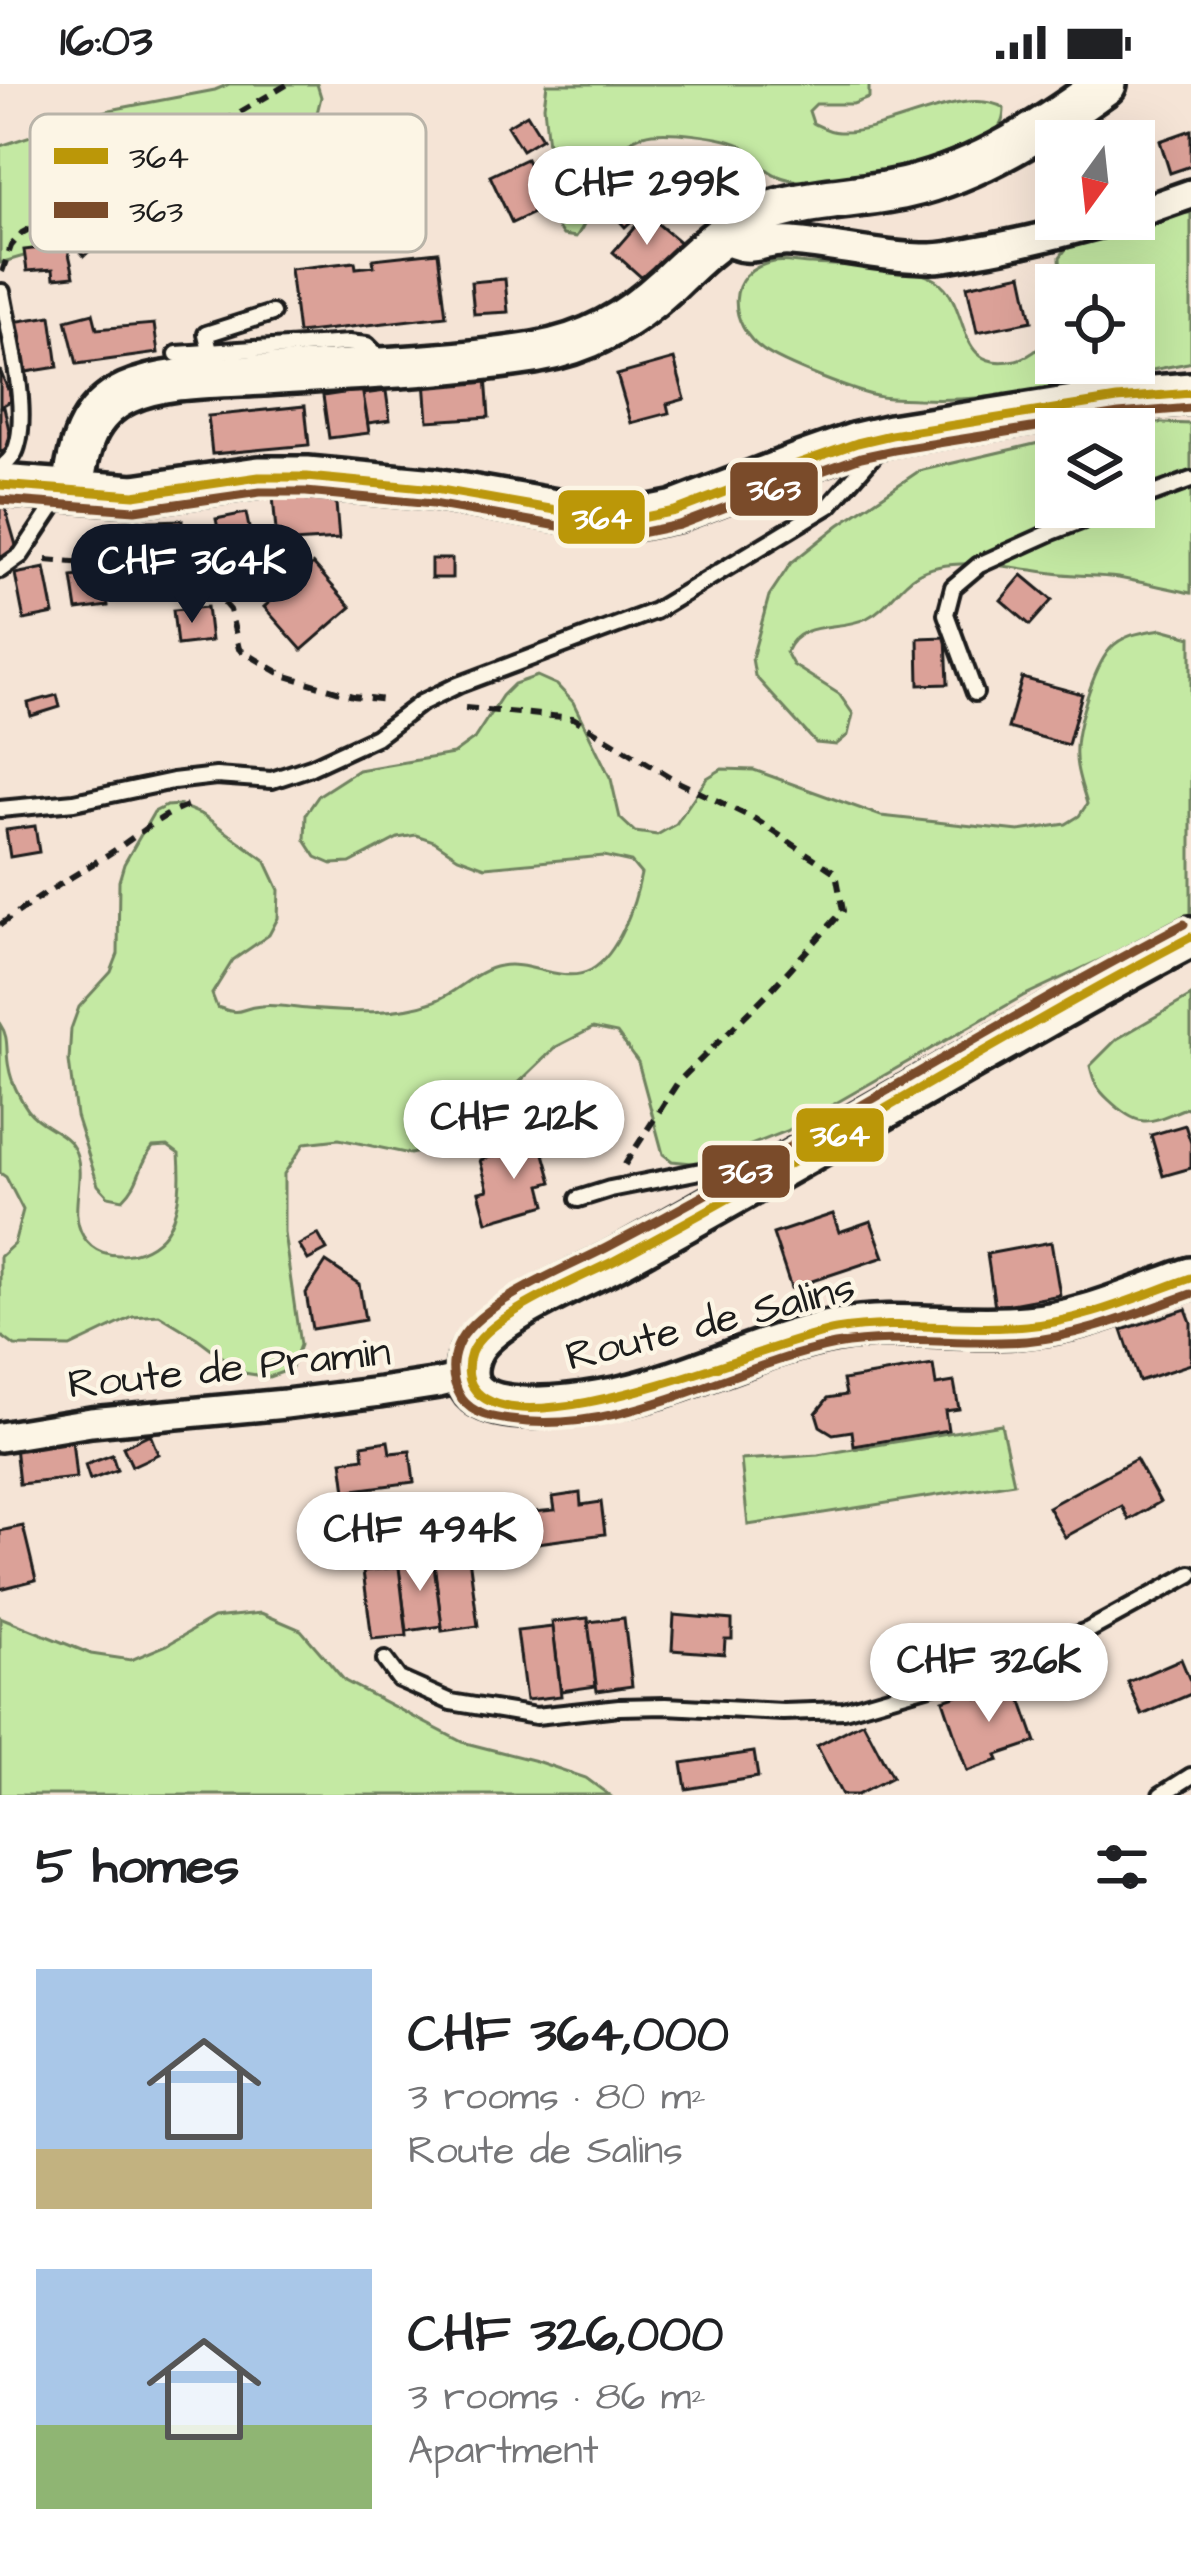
<!DOCTYPE html>
<meta charset="utf-8">
<style>
body{margin:0;font-family:"Architects Daughter",sans-serif;background:#f6f6f6;color:#202124;height:100vh;display:flex;flex-direction:column;font-size:45px;white-space:nowrap}
*{box-sizing:border-box;margin:0}
p{font-size:39px;color:#757577}
.icon{flex:none;width:66px;height:66px;fill:none;stroke:currentColor;stroke-width:2;stroke-linecap:round;stroke-linejoin:round}
.map{position:relative;height:1711px;overflow:hidden}
.drawer{display:flex;flex-direction:column;background:#fff;flex:1}
.drawer>*{flex:none}
.needle{width:78px;rotate:195deg}
.controls{position:absolute;left:1035px;top:36px;display:grid;gap:24px}
.controls a{display:grid;place-items:center;width:120px;height:120px;border-radius:0px;background:#fff;box-shadow:0 12px 48px #0002;font-size:60px}
.price{position:absolute;translate:-50% -102px;padding:0 27px;border-radius:42px;background:#fff;color:#222;font-size:39px;line-height:78px;filter:drop-shadow(0 3px 6px #0008)}
.price::after{content:'';position:absolute;left:50%;top:72px;width:36px;height:27px;margin-left:-18px;background:inherit;clip-path:polygon(0 0,100% 0,50% 100%)}
.price.on{background:#111827;color:#fff}
ul{padding:0;list-style:none}
li{display:flex;align-items:center;gap:36px;height:300px;padding:0 36px}
li span{display:grid;place-items:center;flex:none;width:336px;height:240px;border-radius:0px;color:#555}
li>.icon{margin-inline-start:auto}
span .icon{width:144px;height:144px;fill:#fffc;stroke-width:1}
li b{font-size:51px}
h2{display:flex;justify-content:space-between;align-items:center;height:144px;padding:0 36px;font-size:51px}
.status{display:flex;justify-content:space-between;align-items:center;height:84px;padding:0 60px;background:#fff;direction:ltr}
.status svg{height:33px;fill:currentColor}
.map>svg:first-child{display:block}
</style>
<div class="status"><b>16:03</b><svg viewBox="0 0 49 12"><path d="M0 12V9h3v3zM5 12V6h3v6zM10 12V3h3v9zM15 12V0h3v12zM26 1h20v11H26zM47 4h2v5h-2z"/></svg></div>
<div class="map">
<svg width="1191" height="1711" viewBox="0 0 1191 1711">
<rect width="100%" height="100%" fill="#f5e4d6"/>
<filter id="ink" filterUnits="userSpaceOnUse"><feTurbulence type="fractalNoise" baseFrequency=".00833" numOctaves="2"/><feDisplacementMap in="SourceGraphic" scale="24" xChannelSelector="R" yChannelSelector="G"/><feConvolveMatrix kernelMatrix="1 2 1 2 8 2 1 2 1" color-interpolation-filters="sRGB"/></filter>
<g filter="url(#ink)">
<g fill="#c4e9a3" stroke="#708260" stroke-width="3">
<polygon points="229,0 317,0 321,13 312,49 290,71 232,90 168,119 134,140 0,179 0,62 110,26 215,6"/>
<path d="M547,0H869V14L853,20H816L809,27L813,39C821,43 830,48 839,48C887,51 962,0 1004,24C1004,34 1002,42 993,49C984,55 970,59 959,63C907,85 845,108 788,95C761,89 761,74 744,63C727,52 662,45 643,51C620,59 593,86 588,110C582,133 593,129 576,153L563,151L556,141L544,22Z"/>
<path d="M1172,129H1191V278L1188,279C1099,296 1009,319 918,315C906,314 893,315 881,313C857,309 783,280 763,266C728,241 723,187 774,178C785,176 799,180 811,180C841,182 912,181 936,196C973,220 952,290 1016,276C1032,273 1049,257 1056,243V279H1134V201H1061L1060,173L1071,158Z"/>
<path d="M1134,338L1191,340V509C1167,504 1142,498 1118,494C1097,491 1074,492 1053,489C1014,484 951,470 916,491C898,502 887,525 867,534C839,548 801,534 786,568L793,581L839,610L853,630L848,651L836,661L816,659L755,592L752,574L769,512L791,479L839,441L919,387L1056,355V423H1134V345H1102Z"/>
<path d="M1162,545L1191,553V833L1023,912L787,1047L702,1080L672,1077L663,1070L638,978L617,949L593,944L556,963L454,1061L410,1070L339,1055L305,1059L284,1090V1149L300,1261L291,1285L269,1293L244,1289L197,1254L159,1231L133,1233L70,1263L15,1262L0,1251V1173L14,1160L23,1126L6,1093L0,1089V940C10,954 5,967 9,984C11,997 20,1015 28,1026C41,1044 68,1047 76,1069C86,1096 68,1126 83,1152C102,1184 154,1172 169,1143C181,1119 181,1095 179,1070L168,1062L153,1063C138,1082 141,1098 123,1115L108,1112L98,1101L76,1032L69,977L71,945L79,923L111,888L118,870L119,797L124,780L154,728L166,722L179,721L203,731L265,776L279,806L278,834L269,851L233,876L212,910L217,923C244,933 237,924 261,922C276,920 293,924 307,925C348,928 396,932 435,917C458,908 476,886 500,882C529,876 563,901 591,886C619,870 635,820 641,790L631,778L604,772L485,783L458,773L434,757L416,751L398,754L350,779L332,780L316,773L305,756L306,730L319,711L358,686L453,670L474,655L502,612L514,600L537,592L557,601L573,618L611,695L620,734L635,748L657,751L676,740L707,694L722,685L754,686L881,732L1019,747L1066,740L1079,732L1087,720C1083,705 1076,688 1076,673C1074,647 1093,585 1110,565C1123,550 1143,548 1162,545Z"/>
<path d="M1191,912V1022C1150,1037 1144,1049 1109,1016C1097,1005 1094,999 1090,982L1117,955Z"/>
<polygon points="1001,1340 1014,1399 748,1441 741,1376 818,1371"/>
<polygon points="261,1529 301,1546 345,1597 462,1658 536,1677 586,1694 609,1711 0,1711 0,1533 91,1570 131,1576 167,1561 213,1534"/>
</g>
<g fill="#dba198" stroke="#1c1c1c" stroke-width="3">
<polygon points="527,30 542,54 522,66 507,42"/>
<polygon points="1191,46 1191,82 1170,89 1160,57"/>
<polygon points="526,75 548,122 512,139 490,92"/>
<polygon points="708,78 720,111 693,121 681,89"/>
<polygon points="629,81 658,113 625,143 596,111"/>
<polygon points="88,127 101,140 92,148 99,158 84,172 63,148"/>
<polygon points="646,130 682,160 648,199 613,168"/>
<polygon points="67,161 74,192 54,194 53,185 27,187 24,166"/>
<polygon points="438,168 446,232 298,249 290,185 355,178 356,184 374,182 373,175"/>
<polygon points="1022,190 1032,237 977,248 967,202"/>
<polygon points="505,195 508,228 474,230 471,198"/>
<polygon points="93,229 97,245 154,240 158,269 77,280 66,236"/>
<polygon points="51,232 58,283 20,289 13,238"/>
<polygon points="674,275 685,315 667,320 669,329 631,339 617,291"/>
<polygon points="0,286 12,316 0,323"/>
<polygon points="486,292 489,333 428,337 425,296"/>
<polygon points="363,306 369,349 329,354 323,312"/>
<polygon points="386,307 390,336 368,339 363,310"/>
<polygon points="305,322 309,361 212,370 208,332"/>
<polygon points="0,323 4,323 13,365 0,368"/>
<polygon points="335,408 339,455 277,459 273,412"/>
<polygon points="3,416 19,472 0,477 0,417"/>
<polygon points="246,429 253,463 223,469 216,435"/>
<polygon points="182,436 183,473 122,475 121,438"/>
<rect x="431" y="475" width="21" height="19"/>
<polygon points="313,480 351,523 302,566 264,523"/>
<polygon points="45,484 54,530 24,536 15,490"/>
<polygon points="104,488 108,522 77,526 72,493"/>
<polygon points="1022,491 1052,516 1030,541 1001,516"/>
<polygon points="207,523 211,557 177,561 173,526"/>
<polygon points="946,553 948,600 919,601 918,554"/>
<polygon points="1022,594 1082,610 1068,661 1008,644"/>
<polygon points="57,611 60,623 31,632 28,619"/>
<polygon points="35,742 39,768 10,773 6,746"/>
<polygon points="1185,1041 1191,1059 1191,1084 1163,1092 1151,1051"/>
<polygon points="541,1059 552,1098 541,1101 546,1121 487,1138 479,1108 488,1106 480,1076"/>
<polygon points="833,1130 839,1148 871,1137 884,1173 791,1204 773,1150"/>
<polygon points="318,1150 327,1166 308,1176 299,1161"/>
<polygon points="1051,1158 1060,1211 995,1223 987,1170"/>
<polygon points="326,1178 359,1200 365,1236 312,1245 306,1209"/>
<polygon points="1186,1225 1191,1238 1191,1280 1139,1297 1122,1246"/>
<polygon points="933,1281 936,1301 954,1298 959,1325 945,1327 948,1346 854,1362 852,1347 833,1350 820,1342 816,1329 828,1314 846,1311 843,1296"/>
<polygon points="150,1350 158,1370 132,1382 123,1363"/>
<polygon points="72,1356 76,1394 19,1400 15,1362"/>
<polygon points="388,1357 390,1369 410,1367 414,1398 346,1407 342,1377 364,1374 362,1361"/>
<polygon points="112,1371 117,1386 90,1396 85,1381"/>
<polygon points="1136,1375 1160,1418 1129,1436 1122,1422 1065,1453 1048,1423"/>
<polygon points="580,1409 581,1421 601,1418 605,1450 537,1459 533,1428 555,1426 553,1413"/>
<polygon points="23,1442 36,1496 0,1505 0,1447"/>
<polygon points="469,1473 478,1542 442,1547 434,1478"/>
<polygon points="433,1474 442,1542 407,1547 398,1478"/>
<polygon points="399,1483 407,1552 372,1555 363,1487"/>
<polygon points="674,1531 732,1536 732,1555 725,1555 724,1570 672,1566"/>
<polygon points="588,1534 596,1602 561,1607 552,1538"/>
<polygon points="624,1534 632,1602 597,1607 588,1538"/>
<polygon points="553,1543 561,1612 526,1616 517,1547"/>
<polygon points="1181,1575 1191,1599 1191,1610 1142,1631 1128,1598"/>
<polygon points="1016,1601 1036,1658 997,1671 999,1676 967,1687 943,1616 975,1605 978,1614"/>
<polygon points="863,1638 892,1693 857,1711 842,1711 817,1662"/>
<polygon points="754,1668 758,1693 686,1705 682,1679"/>
</g>
<g fill="none" stroke-linecap="round" stroke-linejoin="round">
<defs>
<g id="lane">
<polyline points="210,267 206,250 272,229"/>
<polyline points="177,270 349,259 367,261 381,275"/>
<path d="M0,385C8,378 14,373 17,362C29,323 9,249 2,208"/>
<polyline points="1134,417 1191,396"/>
<polyline points="0,486 21,471 61,411"/>
<polyline points="975,609 946,530 953,503 979,481 1052,448 1118,423"/>
<polyline points="0,725 74,718 173,697 216,692 272,696 311,683 376,653 421,619 458,601 655,527 830,421 880,364"/>
<polyline points="578,1115 610,1105 756,1076 772,1082"/>
<polyline points="385,1576 399,1595 451,1618 536,1632 619,1623 666,1622 783,1628 844,1626 961,1592 1089,1546 1191,1490"/>
<polyline points="1161,1711 1191,1692"/>
</g>
<g id="street">
<polyline points="1134,130 1191,110"/>
<path d="M721,154C756,174 758,155 792,158C839,162 884,174 931,174C947,174 962,170 977,167C1024,159 1069,147 1114,135"/>
<polyline points="0,1353 91,1338 285,1320 380,1308 439,1299 468,1292"/>
</g>
<g id="secondary">
<polyline points="0,401 134,411 259,393 307,393 435,405 596,433 635,435 675,427 800,379 857,359 891,351 1117,315 1191,309"/>
<path d="M73,406C78,365 86,328 127,309C167,291 219,294 262,291C352,285 444,283 534,269C588,260 628,237 668,200C690,179 712,157 738,142C788,112 850,117 906,104C980,87 1045,44 1106,0"/>
<path d="M1191,853C1121,889 1053,929 985,967C861,1038 738,1109 614,1177C578,1196 486,1233 471,1269C441,1347 584,1320 620,1313C694,1297 762,1259 836,1246C898,1235 963,1248 1026,1242C1083,1238 1137,1212 1191,1194"/>
</g>
</defs>
<use href="#lane" stroke="#1c1c1c" stroke-width="22"/>
<use href="#street" stroke="#1c1c1c" stroke-width="36"/>
<use href="#secondary" stroke="#1c1c1c" stroke-width="48"/>
<g stroke="#1c1c1c" stroke-width="6" stroke-dasharray="12 9" stroke-linecap="butt">
<polyline points="2,188 11,162 22,149 189,58 288,0"/>
<polyline points="46,476 125,482 207,500 230,526 239,565 283,591 353,612 386,616"/>
<polyline points="465,624 573,634 680,699 755,735 836,789 843,827 769,908 678,998 624,1082"/>
<path d="M0,841C34,816 68,795 104,773C134,755 159,730 194,720"/>
</g>
<use href="#lane" stroke="#fcf5e5" stroke-width="14"/>
<use href="#street" stroke="#fcf5e5" stroke-width="27"/>
<use href="#secondary" stroke="#fcf5e5" stroke-width="39"/>
<defs>
<g id="bus-1">
<polyline points="0,401 134,411 259,393 307,393 435,405 596,433 635,435 675,427 800,379 857,359 891,351 1117,315 1191,309"/>
<path d="M1191,853C996,955 809,1074 614,1177C579,1195 486,1232 471,1269C467,1280 467,1294 473,1303C516,1371 771,1257 836,1246C899,1235 963,1248 1026,1242C1084,1237 1137,1213 1191,1194"/>
</g>
<g id="bus-2">
<polyline points="0,416 135,426 260,408 306,408 433,420 593,448 635,450 679,441 805,393 861,373 894,366 1119,330 1191,324"/>
<path d="M1184,840C988,942 802,1062 606,1164C566,1185 474,1220 457,1263C450,1281 452,1299 462,1315C473,1330 493,1334 510,1336C623,1353 729,1282 835,1261C898,1250 962,1262 1026,1257C1084,1252 1137,1229 1191,1210"/>
</g>
</defs>
<use href="#bus-1" stroke="#fcf5e5" stroke-width="18"/>
<use href="#bus-2" stroke="#fcf5e5" stroke-width="18"/>
<use href="#bus-1" stroke="#bb9708" stroke-width="9"/>
<use href="#bus-2" stroke="#7a4b2a" stroke-width="9"/>
</g>
</g>
<g text-anchor="middle" stroke-width="9" stroke-linejoin="round" paint-order="stroke">
<g font-size="42" fill="#1c1c1c" stroke="#fcf5e5">
<text transform="translate(710 1236) rotate(-14)" y="15">Route de Salins</text>
<text transform="translate(229 1282) rotate(-6)" y="15">Route de Pramin</text>
</g>
</g>
<rect x="30" y="30" width="396" height="138" rx="18" fill="#fcf5e5" stroke="#b9b4a9" stroke-width="3"/>
<rect x="54" y="64" width="54" height="16" fill="#bb9708"/>
<rect x="54" y="118" width="54" height="16" fill="#7a4b2a"/>
<g font-size="33" fill="#1c1c1c">
<text x="129" y="84">364</text>
<text x="129" y="138">363</text>
</g>
<g stroke="#fcf5e5" stroke-width="4.5">
<rect x="728" y="376" width="92" height="58" rx="12" fill="#7a4b2a"/>
<rect x="556" y="404" width="91" height="58" rx="12" fill="#bb9708"/>
<rect x="794" y="1022" width="92" height="58" rx="12" fill="#bb9708"/>
<rect x="700" y="1059" width="92" height="57" rx="12" fill="#7a4b2a"/>
</g>
<g font-size="33" text-anchor="middle" font-weight="bold" fill="#fff">
<text x="774" y="416">363</text>
<text x="602" y="445">364</text>
<text x="840" y="1062">364</text>
<text x="746" y="1099">363</text>
</g>
</svg>
<div class="controls">
<a><svg class="needle" viewBox="-14 -14 28 28"><path d="M0-13l5 13h-10z" fill="#e53935"/><path d="M0 13l5-13h-10z" fill="#757577"/></svg></a>
<a><svg class="icon" aria-label="locate" viewBox="0 0 24 24"><circle cx="12" cy="12" r="6"/><path d="M12 2v4M12 18v4M2 12h4M18 12h4"/></svg></a>
<a><svg class="icon" aria-label="layers" viewBox="0 0 24 24"><path d="M12 4l9 5-9 5-9-5zM3 14l9 5 9-5"/></svg></a>
</div>
<b class="price" style="left:647px;top:164px">CHF 299K</b>
<b class="price on" style="left:192px;top:542px">CHF 364K</b>
<b class="price" style="left:514px;top:1098px">CHF 212K</b>
<b class="price" style="left:420px;top:1510px">CHF 494K</b>
<b class="price" style="left:989px;top:1641px">CHF 326K</b>
</div>
<section class="drawer">
<h2>5 homes<svg class="icon" aria-label="filters" viewBox="0 0 24 24"><path d="M4 7h16M4 17h16"/><circle cx="9" cy="7" r="2"/><circle cx="15" cy="17" r="2"/></svg></h2>
<ul>
<li><span style="background:linear-gradient(#a9c7e8 75%,#c2b280 0)"><svg class="icon" aria-label="home" viewBox="0 0 24 24"><path d="M3 11l9-7 9 7M6 9v11h12V9"/></svg></span><div><b>CHF 364,000</b><p>3 rooms · 80 m²</p><p>Route de Salins</p></div></li>
<li><span style="background:linear-gradient(#a9c7e8 65%,#8fb573 0)"><svg class="icon" aria-label="home" viewBox="0 0 24 24"><path d="M3 11l9-7 9 7M6 9v11h12V9"/></svg></span><div><b>CHF 326,000</b><p>3 rooms · 86 m²</p><p>Apartment</p></div></li>
</ul>
</section>
